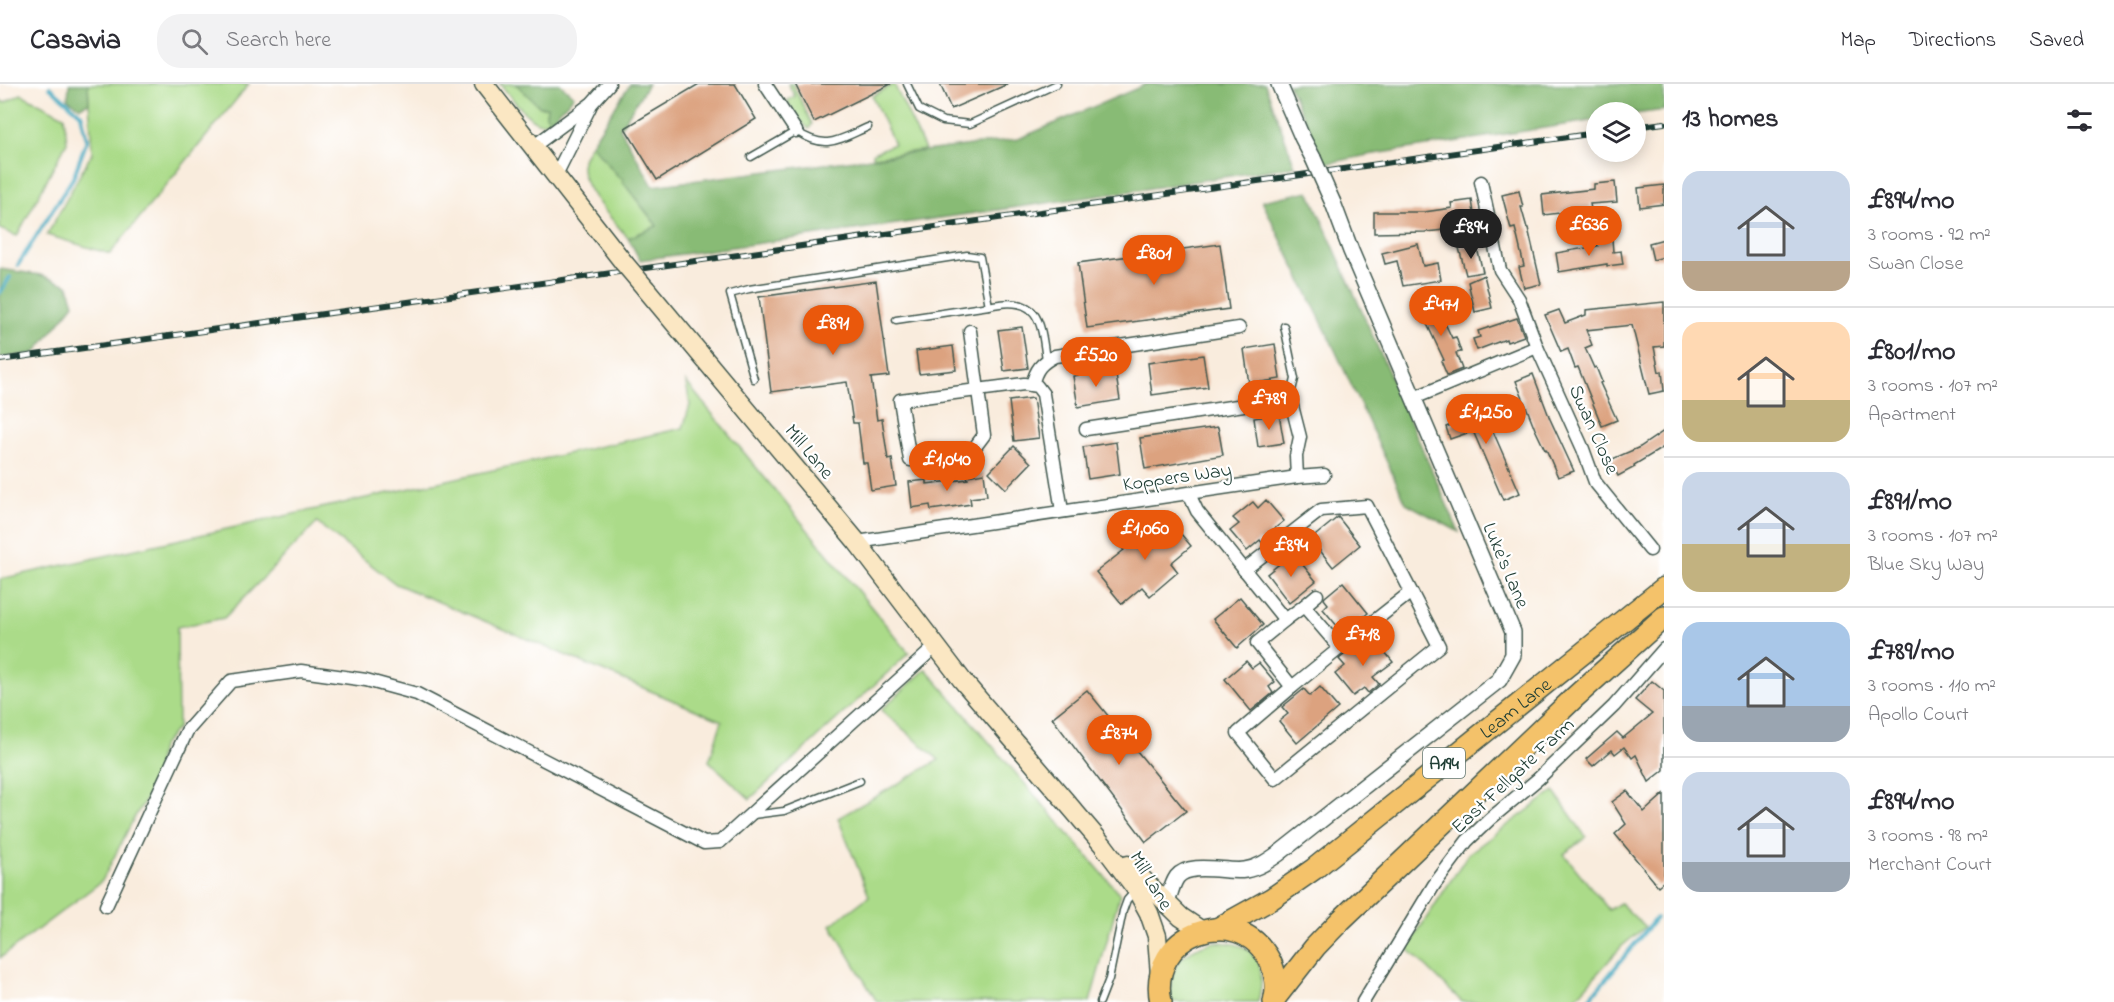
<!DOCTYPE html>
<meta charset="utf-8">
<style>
body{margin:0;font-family:"Indie Flower",sans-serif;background:#f2f2f3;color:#2b2b33;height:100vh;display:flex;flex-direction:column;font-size:22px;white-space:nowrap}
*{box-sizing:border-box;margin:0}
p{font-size:20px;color:#7c7c81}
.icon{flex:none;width:33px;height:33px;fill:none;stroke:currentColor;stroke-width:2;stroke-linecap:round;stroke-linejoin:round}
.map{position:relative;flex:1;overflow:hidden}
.sheet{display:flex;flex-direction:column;background:#fff;width:450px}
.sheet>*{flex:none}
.controls{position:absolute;left:1586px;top:18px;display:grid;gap:12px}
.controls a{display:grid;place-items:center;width:60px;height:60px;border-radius:50%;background:#fff;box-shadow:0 3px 15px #0003;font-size:30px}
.price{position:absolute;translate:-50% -51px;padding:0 14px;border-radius:21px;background:#ea580c;color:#fff;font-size:20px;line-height:39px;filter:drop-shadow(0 2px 3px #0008)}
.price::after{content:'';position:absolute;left:50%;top:36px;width:18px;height:14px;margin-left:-9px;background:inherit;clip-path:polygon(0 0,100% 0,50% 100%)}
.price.active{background:#222;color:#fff}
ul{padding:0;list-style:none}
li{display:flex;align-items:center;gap:18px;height:150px;padding:0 18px}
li+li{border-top:2px solid #e1e1e2}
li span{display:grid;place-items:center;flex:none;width:168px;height:120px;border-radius:18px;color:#555}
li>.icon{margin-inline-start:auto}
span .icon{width:72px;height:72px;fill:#fffc;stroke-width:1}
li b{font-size:26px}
h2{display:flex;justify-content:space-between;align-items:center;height:72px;padding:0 18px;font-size:26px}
header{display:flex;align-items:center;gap:36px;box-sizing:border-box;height:84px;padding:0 30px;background:#fff;border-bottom:2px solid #e1e1e2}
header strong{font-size:28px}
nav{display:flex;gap:33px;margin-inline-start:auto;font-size:21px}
.search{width:420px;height:54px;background:#f2f2f3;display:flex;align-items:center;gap:15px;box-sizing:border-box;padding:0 21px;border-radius:24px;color:#7c7c81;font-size:22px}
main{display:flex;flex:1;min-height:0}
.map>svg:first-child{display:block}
</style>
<header>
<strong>Casavia</strong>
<div class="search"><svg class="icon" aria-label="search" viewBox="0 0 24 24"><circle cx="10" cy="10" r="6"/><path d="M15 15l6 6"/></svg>Search here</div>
<nav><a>Map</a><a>Directions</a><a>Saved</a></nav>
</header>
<main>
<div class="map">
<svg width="1664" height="918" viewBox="0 0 1664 918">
<rect width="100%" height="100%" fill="#fff"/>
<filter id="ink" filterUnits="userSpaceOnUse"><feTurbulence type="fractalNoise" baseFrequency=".0167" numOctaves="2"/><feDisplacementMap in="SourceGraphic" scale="12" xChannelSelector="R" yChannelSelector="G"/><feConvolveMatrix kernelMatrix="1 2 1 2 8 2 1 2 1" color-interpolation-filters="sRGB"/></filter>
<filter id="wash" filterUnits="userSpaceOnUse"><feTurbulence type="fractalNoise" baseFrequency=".008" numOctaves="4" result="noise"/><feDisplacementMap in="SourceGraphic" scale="24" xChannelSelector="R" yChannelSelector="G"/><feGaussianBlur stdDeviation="1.35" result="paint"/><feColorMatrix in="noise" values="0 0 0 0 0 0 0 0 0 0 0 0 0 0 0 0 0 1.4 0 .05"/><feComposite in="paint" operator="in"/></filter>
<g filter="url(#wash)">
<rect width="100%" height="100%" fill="#f9ecdd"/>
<g fill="#abdb89" stroke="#658c5e" stroke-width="1.5">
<polygon points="88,0 249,0 110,170 47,151 92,69"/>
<path d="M500,0H516L540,23H547L546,31L551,36C547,38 542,40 537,38C526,34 509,10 500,0Z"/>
<polygon points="788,0 793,0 812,40 809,45 797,34 787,17 795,12"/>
<polygon points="894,0 925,66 873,73 873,69 894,60 872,12"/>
<polygon points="21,10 64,32 67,58 17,152 0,145 0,15 4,19"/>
<path d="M591,60L619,93L624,95L623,98L657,142L628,154C614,137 581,104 582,82C582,74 587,67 591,60Z"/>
<polygon points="686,298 909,569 750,715 709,677 722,637 396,500 317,439 224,534 177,543 178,643 161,663 153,704 134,734 102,797 0,874 0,495 683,344 690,321"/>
<polygon points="926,585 1120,810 1090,918 877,918 831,841 869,812 838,734 939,676 881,626"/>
<polygon points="1554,707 1586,753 1564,770 1609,826 1620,819 1645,843 1622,862 1572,918 1462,918 1407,864 1468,770"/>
<path d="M1214,858C1256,858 1268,877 1258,918H1171C1168,884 1180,866 1214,858Z"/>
</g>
<g fill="#88bb75" stroke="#547c54" stroke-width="1.5">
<polygon points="69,0 88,0 89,19 80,23 68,15"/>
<polygon points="516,0 560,0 574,12 551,36 546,31 547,23 540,23"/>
<polygon points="630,0 648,0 620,44 653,102 1018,55 1147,0 1265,0 1295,82 1125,108 640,176 628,154 657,142 623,98 623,95 619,93 591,60"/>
<polygon points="1288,0 1664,0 1664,26 1635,30 1635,28 1596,28 1596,36 1368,71 1325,80"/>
<polygon points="1309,107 1459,448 1406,419 1327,249 1262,117"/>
<polygon points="0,185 41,191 68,201 74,220 35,269 0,274"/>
</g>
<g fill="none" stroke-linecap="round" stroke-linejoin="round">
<g stroke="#40a9c0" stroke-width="4">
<polyline points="18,181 73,94 87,56 81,30 50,3"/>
<polyline points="0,209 10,193"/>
<polyline points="1587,918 1656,834"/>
</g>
</g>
<g id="blocks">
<g fill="#dca27f">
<polygon points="699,0 735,0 756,35 657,96 625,44"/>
<polygon points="795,0 891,0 814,38"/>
<polygon points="940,0 1008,0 951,25"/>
<polygon points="1615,98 1617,118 1590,120 1591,125 1544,131 1542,111 1594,105 1594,100"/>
<polygon points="1664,101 1664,120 1640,123 1638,104"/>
<polygon points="1519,107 1523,123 1521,123 1527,144 1528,144 1541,200 1524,204 1519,183 1524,182 1518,156 1515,144 1511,145 1502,111"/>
<polygon points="1472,116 1475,136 1444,141 1445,146 1425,148 1374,149 1374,128 1424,128 1452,124 1451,119"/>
<polygon points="1612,155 1613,168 1621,167 1623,180 1607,182 1607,180 1559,188 1556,169 1598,162 1597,158"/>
<polygon points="1664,155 1664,173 1653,176 1649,159"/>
<polygon points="1220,160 1229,225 1087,244 1078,179"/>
<polygon points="1418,160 1423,182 1438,179 1441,196 1403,202 1397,177 1385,180 1382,169"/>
<polygon points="1476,160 1483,188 1466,191 1459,164"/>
<polygon points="1484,191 1492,224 1475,228 1468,198"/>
<polygon points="876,197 889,292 871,294 877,336 882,335 888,376 892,375 896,402 871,406 867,379 863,379 858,339 853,339 847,298 771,308 759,213"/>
<polygon points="1431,215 1439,232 1441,231 1452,254 1456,253 1461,268 1456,269 1462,285 1447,291 1441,277 1444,276 1426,238 1424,239 1416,222"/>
<polygon points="1664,218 1664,262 1654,263 1659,288 1662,287 1664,307 1649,310 1632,241 1586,246 1592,261 1585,264 1594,284 1596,283 1602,298 1600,299 1617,336 1602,342 1578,283 1575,284 1568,265 1561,268 1545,231 1559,226 1565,239 1586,231 1586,226"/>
<polygon points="1517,234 1524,252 1507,258 1506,255 1477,266 1473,255 1480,253 1478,247"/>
<polygon points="1022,243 1028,284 1004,287 998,246"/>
<polygon points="1275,260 1280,295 1249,300 1244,265"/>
<polygon points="953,262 956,286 919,290 916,267"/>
<polygon points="1203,271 1208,303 1152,311 1148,279"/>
<polygon points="1115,285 1120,316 1078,323 1073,292"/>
<polygon points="1533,290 1550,335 1574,387 1558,393 1546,365 1545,366 1535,345 1516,297"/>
<polygon points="1478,313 1520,409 1503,416 1473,347 1450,355 1446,343 1466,335 1460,320"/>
<polygon points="1033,314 1039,354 1014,357 1009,317"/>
<polygon points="1279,330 1284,359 1258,363 1254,334"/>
<polygon points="1218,343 1223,371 1145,385 1140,354"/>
<polygon points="1664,347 1664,363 1634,381 1635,383 1618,392 1610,376 1640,363"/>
<polygon points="1116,358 1120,390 1088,395 1083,363"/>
<polygon points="1014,362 1031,379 1006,405 989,388"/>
<polygon points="984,389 987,412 970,414 971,420 931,426 930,421 912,424 909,398 927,396 927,400 968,395 967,392"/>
<polygon points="1266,416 1284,437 1269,449 1273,453 1263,460 1260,456 1247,467 1230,447 1239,440 1233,434 1253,418 1258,424"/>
<polygon points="1165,431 1191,462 1171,479 1178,488 1150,512 1142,503 1122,520 1096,488 1124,466 1119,461 1134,449 1137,453"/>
<polygon points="1338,433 1360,461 1333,483 1311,455"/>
<polygon points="1293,469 1316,497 1289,519 1267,490"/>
<polygon points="1343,498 1368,529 1350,544 1345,538 1338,543 1323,525 1328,520 1324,515 1325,513"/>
<polygon points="1240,513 1263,541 1237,564 1213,535"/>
<polygon points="1376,557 1393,578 1373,593 1379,600 1368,609 1364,604 1353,612 1335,590 1345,582 1339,575 1361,558 1366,564"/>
<polygon points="1246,577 1252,584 1259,579 1275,598 1269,603 1273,609 1251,627 1225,595"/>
<polygon points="1652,597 1664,607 1664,686 1649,698 1636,671 1632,674 1624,663 1615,670 1612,666 1593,682 1586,675 1617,648 1623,654 1652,630 1635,616"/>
<polygon points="1320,603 1338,624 1297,659 1279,637 1288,630 1282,623 1304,605 1310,612"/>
<polygon points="1087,606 1186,727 1146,758 1052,634"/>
<polygon points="1627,707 1644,728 1664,710 1664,797 1658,802 1615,750 1626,740 1612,718"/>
</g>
</g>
</g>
<g filter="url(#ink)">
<use href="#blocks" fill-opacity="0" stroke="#40574d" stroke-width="1.5"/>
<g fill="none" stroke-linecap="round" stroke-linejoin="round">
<defs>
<g id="service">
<polyline points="907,0 919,25 943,37 970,40 1057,0"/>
<path d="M751,73L796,47C826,67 838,56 868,43"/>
<polyline points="896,236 989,222"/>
<polyline points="1284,242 1295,295 1290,314"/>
<path d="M754,295L730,210L749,205L967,171L980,173L989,222C1039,210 1041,237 1046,276"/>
<polyline points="753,731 784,727 860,697"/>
<polyline points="1100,918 1109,895 1123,827 1127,816 1134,808"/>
</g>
<g id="minor">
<polyline points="765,0 796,47"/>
<polyline points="534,62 592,19 609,0"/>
<polyline points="556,91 590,23"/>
<polyline points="1481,98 1500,186 1519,215 1537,263 1583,365 1595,398 1650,466"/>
<polyline points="970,247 984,351 972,367 910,376 900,316 1024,300 1037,302 1043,310 1062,427"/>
<path d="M1032,301C1036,285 1041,279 1055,272L1239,244"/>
<polyline points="1414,314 1537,263"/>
<polyline points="1086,345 1290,314 1300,353 1296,372 1297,393"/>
<polyline points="1189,410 1197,427 1285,536 1304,522 1340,564 1411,508"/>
<polyline points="857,458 1297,393 1324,391"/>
<polyline points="1244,486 1321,426 1367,422 1439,562 1275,695 1238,649 1292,603 1257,559 1285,536"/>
<polyline points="1304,522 1317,511"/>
<polyline points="1292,603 1340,564"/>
<polyline points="106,822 187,647 231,597 301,587 366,596 417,610 704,759 720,758 936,562"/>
<polyline points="1363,918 1434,801 1467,757 1490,735 1538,695 1614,622 1664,565"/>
</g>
<g id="tertiary">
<polyline points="1279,0 1302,53 1313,74"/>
<path d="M1167,819C1170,810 1172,800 1177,793C1190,777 1227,789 1245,786C1258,784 1268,777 1278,770L1499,596L1513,571V548L1351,167L1333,119"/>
</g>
<g id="secondary">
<polyline points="484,0 624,179"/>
<polyline points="646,205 857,458 962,596 1103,761 1136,805 1149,829 1157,852 1160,891"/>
<polyline points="1128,781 1181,833 1202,847"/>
</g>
<g id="trunk">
<path id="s1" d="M1217,845L1271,815L1314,785L1664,504"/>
<polyline points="1275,914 1315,863 1341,836 1575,613 1664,533"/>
<path d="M1161,918C1146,850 1238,815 1270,877C1276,889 1278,905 1274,918"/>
</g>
</defs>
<use href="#service" stroke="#40574d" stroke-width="9"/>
<use href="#minor" stroke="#40574d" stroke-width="15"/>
<use href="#tertiary" stroke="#40574d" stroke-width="18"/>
<use href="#secondary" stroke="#40574d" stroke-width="21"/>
<use href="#trunk" stroke="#40574d" stroke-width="24"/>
<use href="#service" stroke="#fff" stroke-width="6"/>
<use href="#minor" stroke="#fff" stroke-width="12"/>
<use href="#tertiary" stroke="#fff" stroke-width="15"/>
<use href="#secondary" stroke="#fbe7c3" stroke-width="18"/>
<use href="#trunk" stroke="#f4c26a" stroke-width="21"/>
<defs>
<g id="rail">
<polyline points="1635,43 1664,39"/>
<polyline points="0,276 1596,49"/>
</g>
</defs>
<use href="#rail" stroke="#1f3d34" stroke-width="6"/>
<use href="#rail" stroke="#fff" stroke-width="4" stroke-dasharray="11" stroke-linecap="butt"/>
<defs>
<polyline id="tertiary-bridge" points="1313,74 1333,119"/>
<polyline id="secondary-bridge" points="624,179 646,205"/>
</defs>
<use href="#tertiary-bridge" stroke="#40574d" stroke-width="18" stroke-linecap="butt"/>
<use href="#secondary-bridge" stroke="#40574d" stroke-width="21" stroke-linecap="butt"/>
<use href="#tertiary-bridge" stroke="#fff" stroke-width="15"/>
<use href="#secondary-bridge" stroke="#fbe7c3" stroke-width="18"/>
</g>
</g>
<g text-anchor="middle" stroke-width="4.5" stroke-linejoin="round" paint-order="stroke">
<rect fill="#fff" stroke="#627771" stroke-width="1.5" x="1423" y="664" width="42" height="30" rx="4.5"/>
<g font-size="18" font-weight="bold" fill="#1f3d34">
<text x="1444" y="685">A194</text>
</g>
<g font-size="20" fill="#1f3d34" stroke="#fff">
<text transform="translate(1595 345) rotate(66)" y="7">Swan Close</text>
<text transform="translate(810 367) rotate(50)" y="7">Mill Lane</text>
<text transform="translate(1177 392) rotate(-8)" y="7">Koppers Way</text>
<text transform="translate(1507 481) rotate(67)" y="7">Luke's Lane</text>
<text dy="7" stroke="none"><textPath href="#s1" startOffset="372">Leam Lane</textPath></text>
<text transform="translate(1512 691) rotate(-43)" y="7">East Fellgate Farm</text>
<text transform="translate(1152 796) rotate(59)" y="7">Mill Lane</text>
</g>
</g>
</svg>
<div class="controls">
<a><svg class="icon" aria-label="layers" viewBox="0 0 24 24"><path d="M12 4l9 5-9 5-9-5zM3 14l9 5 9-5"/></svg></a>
</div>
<b class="price" style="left:1589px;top:173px">£636</b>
<b class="price active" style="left:1471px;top:176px">£894</b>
<b class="price" style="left:1154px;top:202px">£801</b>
<b class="price" style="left:1441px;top:253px">£471</b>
<b class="price" style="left:833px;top:272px">£891</b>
<b class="price" style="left:1096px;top:304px">£520</b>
<b class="price" style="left:1269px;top:347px">£789</b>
<b class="price" style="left:1486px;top:361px">£1,250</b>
<b class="price" style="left:947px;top:408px">£1,040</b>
<b class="price" style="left:1145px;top:477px">£1,060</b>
<b class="price" style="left:1291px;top:494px">£894</b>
<b class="price" style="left:1363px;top:583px">£718</b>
<b class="price" style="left:1119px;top:682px">£874</b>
</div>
<section class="sheet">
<h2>13 homes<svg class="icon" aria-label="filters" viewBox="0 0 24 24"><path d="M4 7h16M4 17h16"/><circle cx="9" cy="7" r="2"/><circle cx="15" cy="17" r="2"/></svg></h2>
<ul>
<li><span style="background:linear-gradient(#c9d6e8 75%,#b9a48a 0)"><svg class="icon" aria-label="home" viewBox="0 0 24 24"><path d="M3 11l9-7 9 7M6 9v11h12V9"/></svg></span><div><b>£894/mo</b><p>3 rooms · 92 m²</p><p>Swan Close</p></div></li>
<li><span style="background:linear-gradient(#ffd9b3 65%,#c2b280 0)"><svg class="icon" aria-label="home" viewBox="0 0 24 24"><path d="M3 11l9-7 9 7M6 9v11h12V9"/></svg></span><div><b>£801/mo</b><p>3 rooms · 107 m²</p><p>Apartment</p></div></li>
<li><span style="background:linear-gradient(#c9d6e8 60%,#c2b280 0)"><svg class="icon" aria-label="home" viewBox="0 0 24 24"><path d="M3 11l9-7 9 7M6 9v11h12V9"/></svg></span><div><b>£891/mo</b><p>3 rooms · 107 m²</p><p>Blue Sky Way</p></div></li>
<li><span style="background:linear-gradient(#a9c7e8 70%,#9aa5b1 0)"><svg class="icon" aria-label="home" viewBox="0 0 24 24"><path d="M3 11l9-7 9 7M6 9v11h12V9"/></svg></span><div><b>£789/mo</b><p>3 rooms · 110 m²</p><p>Apollo Court</p></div></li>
<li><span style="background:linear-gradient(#c9d6e8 75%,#9aa5b1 0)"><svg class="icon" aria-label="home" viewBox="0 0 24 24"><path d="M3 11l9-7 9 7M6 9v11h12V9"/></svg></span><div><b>£894/mo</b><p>3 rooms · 98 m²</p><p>Merchant Court</p></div></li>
</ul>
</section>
</main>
